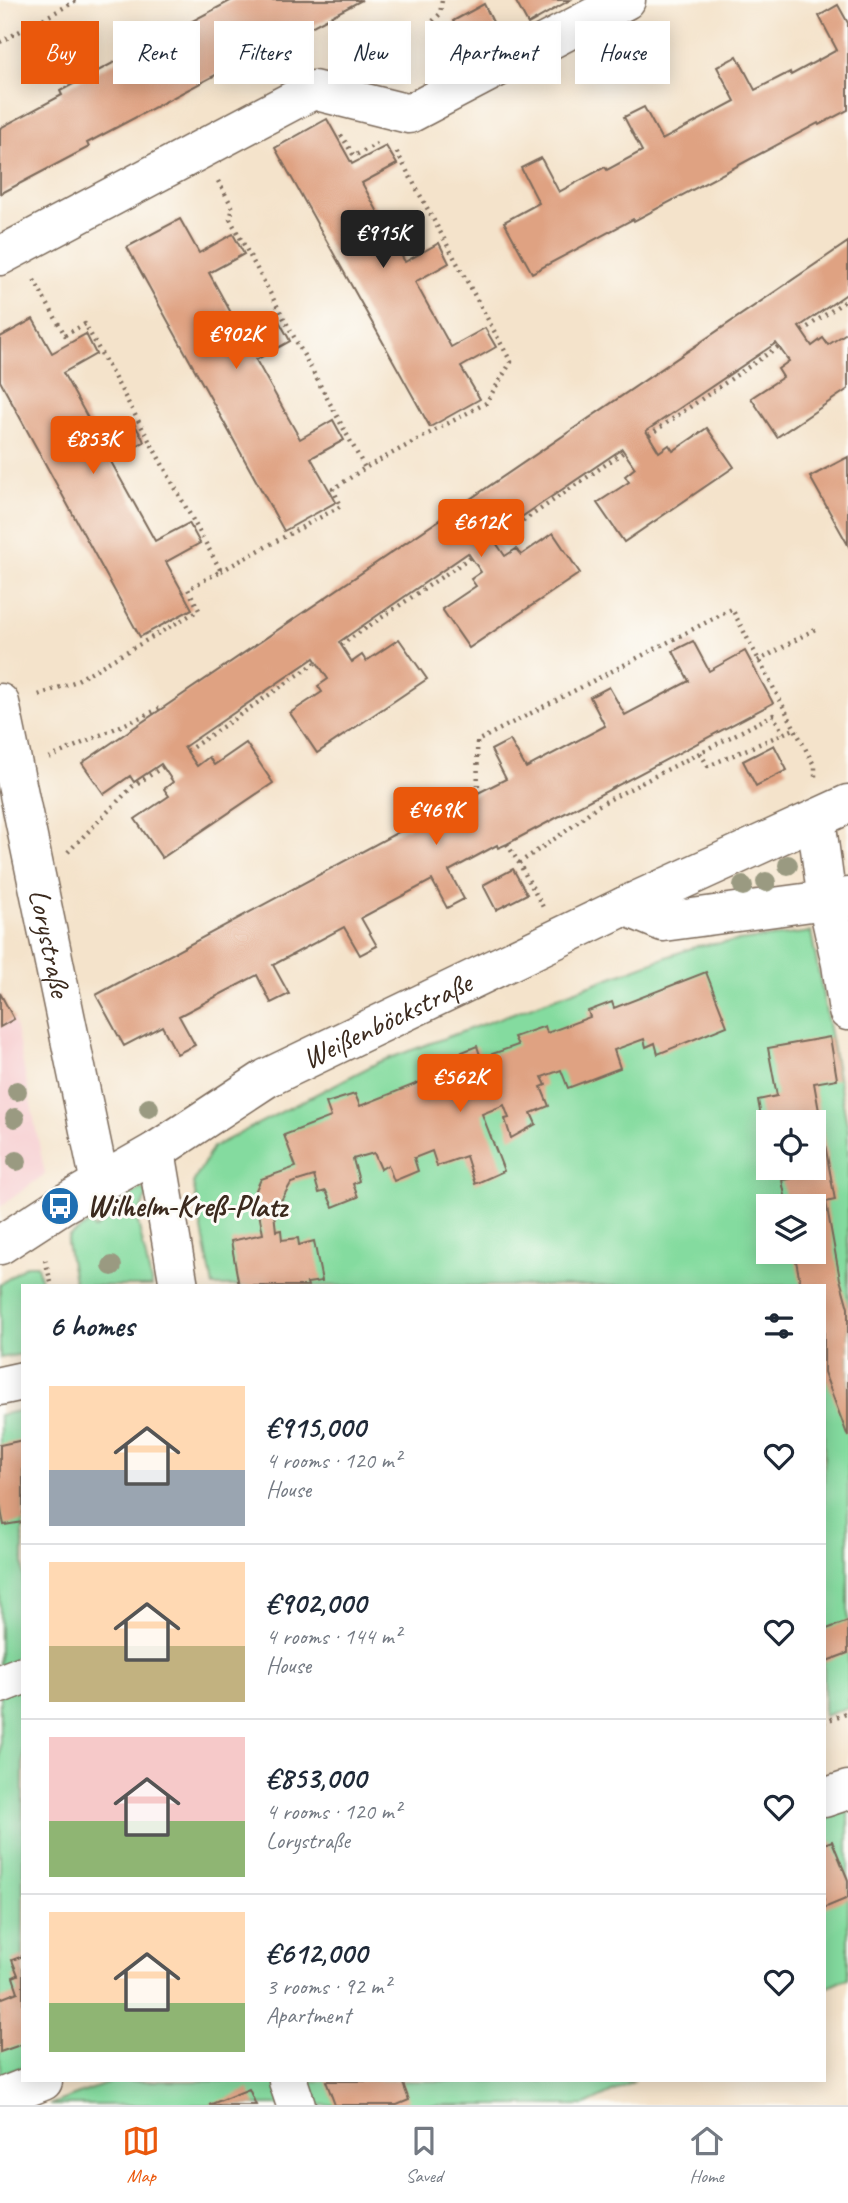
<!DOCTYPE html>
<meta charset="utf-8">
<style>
body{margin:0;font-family:Caveat,sans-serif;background:#f6f6f7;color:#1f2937;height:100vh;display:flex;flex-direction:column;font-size:26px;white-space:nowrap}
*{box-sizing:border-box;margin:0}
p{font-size:23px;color:#747a83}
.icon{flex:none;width:38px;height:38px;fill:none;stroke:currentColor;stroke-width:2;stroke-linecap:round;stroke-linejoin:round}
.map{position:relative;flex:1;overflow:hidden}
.panel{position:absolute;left:21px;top:1284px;width:805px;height:798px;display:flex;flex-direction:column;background:#fff;border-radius:0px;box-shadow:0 4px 18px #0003}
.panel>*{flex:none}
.banner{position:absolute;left:21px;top:21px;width:807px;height:63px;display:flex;gap:14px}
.controls{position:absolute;left:756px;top:1110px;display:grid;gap:14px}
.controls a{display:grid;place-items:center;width:70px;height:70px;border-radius:0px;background:#fff;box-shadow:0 4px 18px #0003;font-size:35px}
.price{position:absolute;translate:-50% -60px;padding:0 16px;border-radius:7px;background:#ea580c;color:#fff;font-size:23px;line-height:46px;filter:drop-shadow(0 2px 4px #0008)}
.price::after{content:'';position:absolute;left:50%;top:42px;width:21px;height:16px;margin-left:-10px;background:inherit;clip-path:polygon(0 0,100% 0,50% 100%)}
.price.active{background:#222;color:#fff}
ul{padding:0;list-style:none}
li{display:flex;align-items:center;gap:21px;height:175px;padding:0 28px}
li+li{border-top:2px solid #e0e1e3}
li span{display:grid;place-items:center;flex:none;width:196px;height:140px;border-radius:0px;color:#555}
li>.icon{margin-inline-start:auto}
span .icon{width:84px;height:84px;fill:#fffc;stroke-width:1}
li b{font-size:30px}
h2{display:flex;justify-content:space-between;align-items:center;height:84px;padding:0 28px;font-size:30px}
.chip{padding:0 24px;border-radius:0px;background:#fff;box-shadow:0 4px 18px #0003;font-size:24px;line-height:63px}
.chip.active{background:#ea580c;color:#fff}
.menu{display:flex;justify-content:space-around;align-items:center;height:98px;border-top:2px solid #e0e1e3;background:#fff;font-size:19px;color:#747a83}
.menu a{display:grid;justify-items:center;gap:4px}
.menu .active{color:#ea580c}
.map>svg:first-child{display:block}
</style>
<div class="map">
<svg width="848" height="2105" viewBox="0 0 848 2105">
<rect width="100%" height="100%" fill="#fdfcf7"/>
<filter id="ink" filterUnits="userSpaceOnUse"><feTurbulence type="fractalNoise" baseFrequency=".0143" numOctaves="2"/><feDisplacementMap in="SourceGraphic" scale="14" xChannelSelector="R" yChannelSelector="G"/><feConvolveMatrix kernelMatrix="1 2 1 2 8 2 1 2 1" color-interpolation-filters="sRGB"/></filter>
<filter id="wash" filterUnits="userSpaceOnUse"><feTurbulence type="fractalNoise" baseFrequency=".00686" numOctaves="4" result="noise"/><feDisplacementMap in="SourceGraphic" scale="28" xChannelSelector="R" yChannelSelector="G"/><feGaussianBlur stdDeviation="1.57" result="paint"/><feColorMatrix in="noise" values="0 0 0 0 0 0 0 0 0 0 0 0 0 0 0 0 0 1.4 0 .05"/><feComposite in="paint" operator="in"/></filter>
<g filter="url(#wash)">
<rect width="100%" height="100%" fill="#f4e3cb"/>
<polygon fill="#f7cfd1" points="0,993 14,1019 45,1174 0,1207"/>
<g fill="#84db9f" stroke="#60825e" stroke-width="2" fill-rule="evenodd">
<path d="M811,932L848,1130V1707L824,1716V1286H213L193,1183L213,1147L379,1062L697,946ZM768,1122H814V1167H768ZM768,1206H814V1251H768Z"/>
<polygon points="142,1188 147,1195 137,1218 152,1286 75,1286 67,1243 69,1236 90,1223 94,1229 119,1211 116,1205"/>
<polygon points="26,1265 37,1265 42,1286 23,1286 23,1354 0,1358 0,1285"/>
<polygon points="23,1410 23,2067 0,2075 0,1415"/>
<polygon points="848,1808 848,1978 824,1989 824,1816"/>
<polygon points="114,2081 635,2081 585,2105 49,2105"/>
</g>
<g id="blocks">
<g fill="#dfa282">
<polygon points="232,0 362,0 275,46 274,44 87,143 89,147 0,194 0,128 62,95 60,91"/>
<polygon points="515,0 570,0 528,24"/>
<polygon points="484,4 497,30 466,45 453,21"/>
<polygon points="838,5 848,23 848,110 819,125 818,123 634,221 633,219 532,273 504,222 539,203 521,168 541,158 559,192 605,167 607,170 642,151 624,117 644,107 662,140 735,101 717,67 732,59 737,56 755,90 790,72 791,75 837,50 819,16"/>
<polygon points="327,119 352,164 386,146 397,164 362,183 405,262 439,243 449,263 415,282 451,347 485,328 496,347 461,367 480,399 430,427 275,148"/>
<polygon points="180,219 199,253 233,234 244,254 209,273 246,340 279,321 288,337 290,341 256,360 300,439 333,420 344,440 311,458 336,502 284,531 127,247"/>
<polygon points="848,242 848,293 799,327 812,346 823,338 828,345 848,332 848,389 777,437 751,398 783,377 778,369 789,361 776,343 646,431 659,452 669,445 673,451 707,428 734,467 624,542 597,503 629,482 625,476 635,468 622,449 492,537 505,556 516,549 521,555 553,533 580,573 469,648 442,609 476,586 471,579 481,572 468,553 339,642 352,662 362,655 366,661 399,639 427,679 317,753 290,713 322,692 318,686 328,679 314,658 187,745 184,747 197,766 209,757 214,765 246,743 273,783 162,858 135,819 169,796 164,789 173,782 161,764 134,782 130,776 104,794 82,763"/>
<polygon points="33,319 52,353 86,334 96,354 63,373 100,440 133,422 142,437 144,442 110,460 155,541 189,523 200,543 166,562 192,609 140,637 0,381 0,337"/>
<polygon points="848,457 848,545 810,477"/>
<polygon points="693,641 709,671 745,651 773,703 507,844 498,848 497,845 449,871 464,899 447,908 432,880 361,918 377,946 360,955 344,927 273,965 289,994 271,1003 257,975 179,1016 195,1045 177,1054 162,1026 124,1046 96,995 469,794 470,797 506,779 491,750 510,740 526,768 605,726 590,697 609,687 625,715 689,681 673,651"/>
<polygon points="774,745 787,770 756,786 743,761"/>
<polygon points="513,869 527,894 496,910 483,885"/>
<polygon points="706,972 727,1026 658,1054 655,1043 646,1047 644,1039 614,1050 620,1068 568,1088 561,1070 542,1077 546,1085 541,1087 549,1106 531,1113 536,1124 511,1138 505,1119 509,1118 504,1105 482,1114 504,1171 475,1184 466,1156 437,1166 432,1151 414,1158 418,1171 394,1181 388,1165 381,1169 374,1153 353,1159 359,1181 353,1184 358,1197 333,1207 326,1191 319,1193 314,1176 291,1183 274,1213 276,1231 281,1230 282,1240 298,1238 299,1245 314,1241 322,1281 307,1283 308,1286 239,1286 231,1241 263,1234 255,1192 261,1179 296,1167 284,1135 331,1117 326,1103 355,1094 360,1106 451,1070 447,1058 477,1046 481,1058 518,1045 514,1037 545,1026 547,1033 590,1017 588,1011 612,1002 614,1008"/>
<polygon points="0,993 14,1019 0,1027"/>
<polygon points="830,1037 837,1079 814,1083 835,1200 826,1202 840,1279 848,1308 848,1437 824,1372 824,1286 801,1286 794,1251 814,1251 814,1206 787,1206 782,1180 790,1179 788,1167 814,1167 814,1122 768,1122 767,1150 758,1100 777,1096 768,1048"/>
<polygon points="23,1440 23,1522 4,1525 0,1506 0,1445"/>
<polygon points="848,1621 848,1653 824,1662 824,1630"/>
<polygon points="832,1841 848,1880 848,1898 824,1908 824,1844"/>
<polygon points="23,1956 23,2044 0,2052 0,1999 18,1992 13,1977 18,1975 12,1960"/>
<polygon points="326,2081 402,2081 409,2100 397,2105 335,2105"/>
<polygon points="249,2089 256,2105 209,2105"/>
</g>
</g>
</g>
<g filter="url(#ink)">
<use href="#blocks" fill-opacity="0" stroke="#7c6b5b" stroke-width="2"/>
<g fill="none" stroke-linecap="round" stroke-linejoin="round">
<defs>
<g id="minor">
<polyline points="0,256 313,90 409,114 626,0"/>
<path id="s1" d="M0,703L100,1183"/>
<polyline points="816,819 827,901 841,964 848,1011"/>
<polyline points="625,906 663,922 848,897"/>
<polyline points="156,1151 179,1286"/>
<path id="s2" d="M0,1245L60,1206L156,1151L267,1078L625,906L848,804"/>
<polyline points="0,1386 23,1381"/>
<polyline points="0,1684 23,1675"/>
<polyline points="824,1798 848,1790"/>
<polyline points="288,2081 296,2105"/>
<polyline points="0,2098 43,2081"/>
</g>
</defs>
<use href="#minor" stroke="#7c6b5b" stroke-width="41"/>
<g stroke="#7c6b5b" stroke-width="4.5" stroke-dasharray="2 5" stroke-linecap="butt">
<polyline points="433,21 440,14 442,0"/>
<polyline points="0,42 78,0"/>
<polyline points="341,135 354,156 377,144"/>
<polyline points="218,181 233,208 230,219 365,468"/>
<polyline points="34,280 65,335 85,324 221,571 188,589 199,610 74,682 36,696"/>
<polyline points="802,331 848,299"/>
<polyline points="649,435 779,346"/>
<polyline points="494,541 624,452"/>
<polyline points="221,571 341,506 333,489 365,468 486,403 511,362 395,149"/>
<polyline points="341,645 471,557"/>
<polyline points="758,661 817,628"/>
<polyline points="187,751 317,662"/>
<polyline points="700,753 708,766 794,729"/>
<polyline points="49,758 161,708 162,710"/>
<polyline points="478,793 477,741 732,609 815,767 815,779"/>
<polyline points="507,844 519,863 543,907"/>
<polyline points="68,852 133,786 163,767"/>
<polyline points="519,863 569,829 597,806 773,715 783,733"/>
<polyline points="45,1260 52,1286"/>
<polyline points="824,1722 848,1712"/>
</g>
<use href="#minor" stroke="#fff" stroke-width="38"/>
</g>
<g fill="#9a9a81">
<circle cx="788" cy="865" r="10"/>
<circle cx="766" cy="882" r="10"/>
<circle cx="743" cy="886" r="10"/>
<circle cx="17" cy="1091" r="10"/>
<circle cx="149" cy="1108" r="10"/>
<circle cx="15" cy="1118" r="10"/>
<circle cx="17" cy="1161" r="10"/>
<circle cx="112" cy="1266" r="10"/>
</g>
</g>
<defs>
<symbol id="bus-disc" viewBox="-11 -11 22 22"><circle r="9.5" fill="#1f6fb2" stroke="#fdfcf7"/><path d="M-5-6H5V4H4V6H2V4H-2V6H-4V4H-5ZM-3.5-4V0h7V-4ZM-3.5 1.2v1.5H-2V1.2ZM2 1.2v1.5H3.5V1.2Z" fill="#fff"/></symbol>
</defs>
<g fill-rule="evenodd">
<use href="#bus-disc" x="38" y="1184" width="44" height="44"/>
</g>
<g text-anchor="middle" stroke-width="6" stroke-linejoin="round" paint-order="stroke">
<g font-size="30" fill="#3b2a1e" stroke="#fdfcf7">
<text dy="10" stroke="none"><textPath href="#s1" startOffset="245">Lorystraße</textPath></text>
<text dy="10" stroke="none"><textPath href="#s2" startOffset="448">Weißenböckstraße</textPath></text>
</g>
<g font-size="30" font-weight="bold" fill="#3b2a1e" stroke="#fdfcf7" text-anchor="start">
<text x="87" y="1216">Wilhelm-Kreß-Platz</text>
</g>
</g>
</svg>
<div class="controls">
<a><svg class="icon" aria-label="locate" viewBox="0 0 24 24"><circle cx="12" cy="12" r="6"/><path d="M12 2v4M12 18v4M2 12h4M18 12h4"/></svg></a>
<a><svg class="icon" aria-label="layers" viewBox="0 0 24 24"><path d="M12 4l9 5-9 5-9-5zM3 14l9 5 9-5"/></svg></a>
</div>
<b class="price active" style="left:383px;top:270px">€915K</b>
<b class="price" style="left:236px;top:371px">€902K</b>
<b class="price" style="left:93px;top:476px">€853K</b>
<b class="price" style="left:481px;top:559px">€612K</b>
<b class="price" style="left:436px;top:847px">€469K</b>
<b class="price" style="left:460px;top:1114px">€562K</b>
<div class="banner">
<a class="chip active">Buy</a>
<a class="chip">Rent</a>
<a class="chip">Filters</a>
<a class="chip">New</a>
<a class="chip">Apartment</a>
<a class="chip">House</a>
</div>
<section class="panel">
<h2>6 homes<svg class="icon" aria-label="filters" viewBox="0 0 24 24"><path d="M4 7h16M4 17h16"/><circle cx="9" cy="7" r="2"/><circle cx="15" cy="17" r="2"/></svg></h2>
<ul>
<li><span style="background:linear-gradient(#ffd9b3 60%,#9aa5b1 0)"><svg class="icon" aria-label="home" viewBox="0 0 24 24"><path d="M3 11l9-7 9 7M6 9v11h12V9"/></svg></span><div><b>€915,000</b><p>4 rooms · 120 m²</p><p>House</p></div><svg class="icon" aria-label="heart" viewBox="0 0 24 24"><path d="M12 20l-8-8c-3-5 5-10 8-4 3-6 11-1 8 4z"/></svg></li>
<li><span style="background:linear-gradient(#ffd9b3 60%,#c2b280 0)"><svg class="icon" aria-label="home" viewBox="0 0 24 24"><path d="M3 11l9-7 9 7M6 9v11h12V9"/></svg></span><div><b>€902,000</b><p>4 rooms · 144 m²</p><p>House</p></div><svg class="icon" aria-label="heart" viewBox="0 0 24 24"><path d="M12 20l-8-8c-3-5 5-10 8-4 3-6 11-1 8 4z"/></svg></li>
<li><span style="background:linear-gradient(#f6c9c9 60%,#8fb573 0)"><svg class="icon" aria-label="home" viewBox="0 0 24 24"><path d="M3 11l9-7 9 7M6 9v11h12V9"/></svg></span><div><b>€853,000</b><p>4 rooms · 120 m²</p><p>Lorystraße</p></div><svg class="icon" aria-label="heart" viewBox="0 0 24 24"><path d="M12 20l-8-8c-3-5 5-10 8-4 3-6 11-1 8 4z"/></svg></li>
<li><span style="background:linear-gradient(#ffd9b3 65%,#8fb573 0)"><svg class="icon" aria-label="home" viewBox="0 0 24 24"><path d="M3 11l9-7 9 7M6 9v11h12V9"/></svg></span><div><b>€612,000</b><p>3 rooms · 92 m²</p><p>Apartment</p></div><svg class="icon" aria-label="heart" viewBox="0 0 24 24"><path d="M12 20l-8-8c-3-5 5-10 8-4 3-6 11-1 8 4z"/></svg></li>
</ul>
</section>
</div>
<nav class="menu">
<a class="active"><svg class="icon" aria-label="map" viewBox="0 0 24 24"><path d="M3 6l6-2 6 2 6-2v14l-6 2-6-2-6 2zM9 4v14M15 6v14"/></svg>Map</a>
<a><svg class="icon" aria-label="saved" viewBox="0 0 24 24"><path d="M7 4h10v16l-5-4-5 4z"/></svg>Saved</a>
<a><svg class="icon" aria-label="home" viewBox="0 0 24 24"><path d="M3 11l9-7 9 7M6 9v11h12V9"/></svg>Home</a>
</nav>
